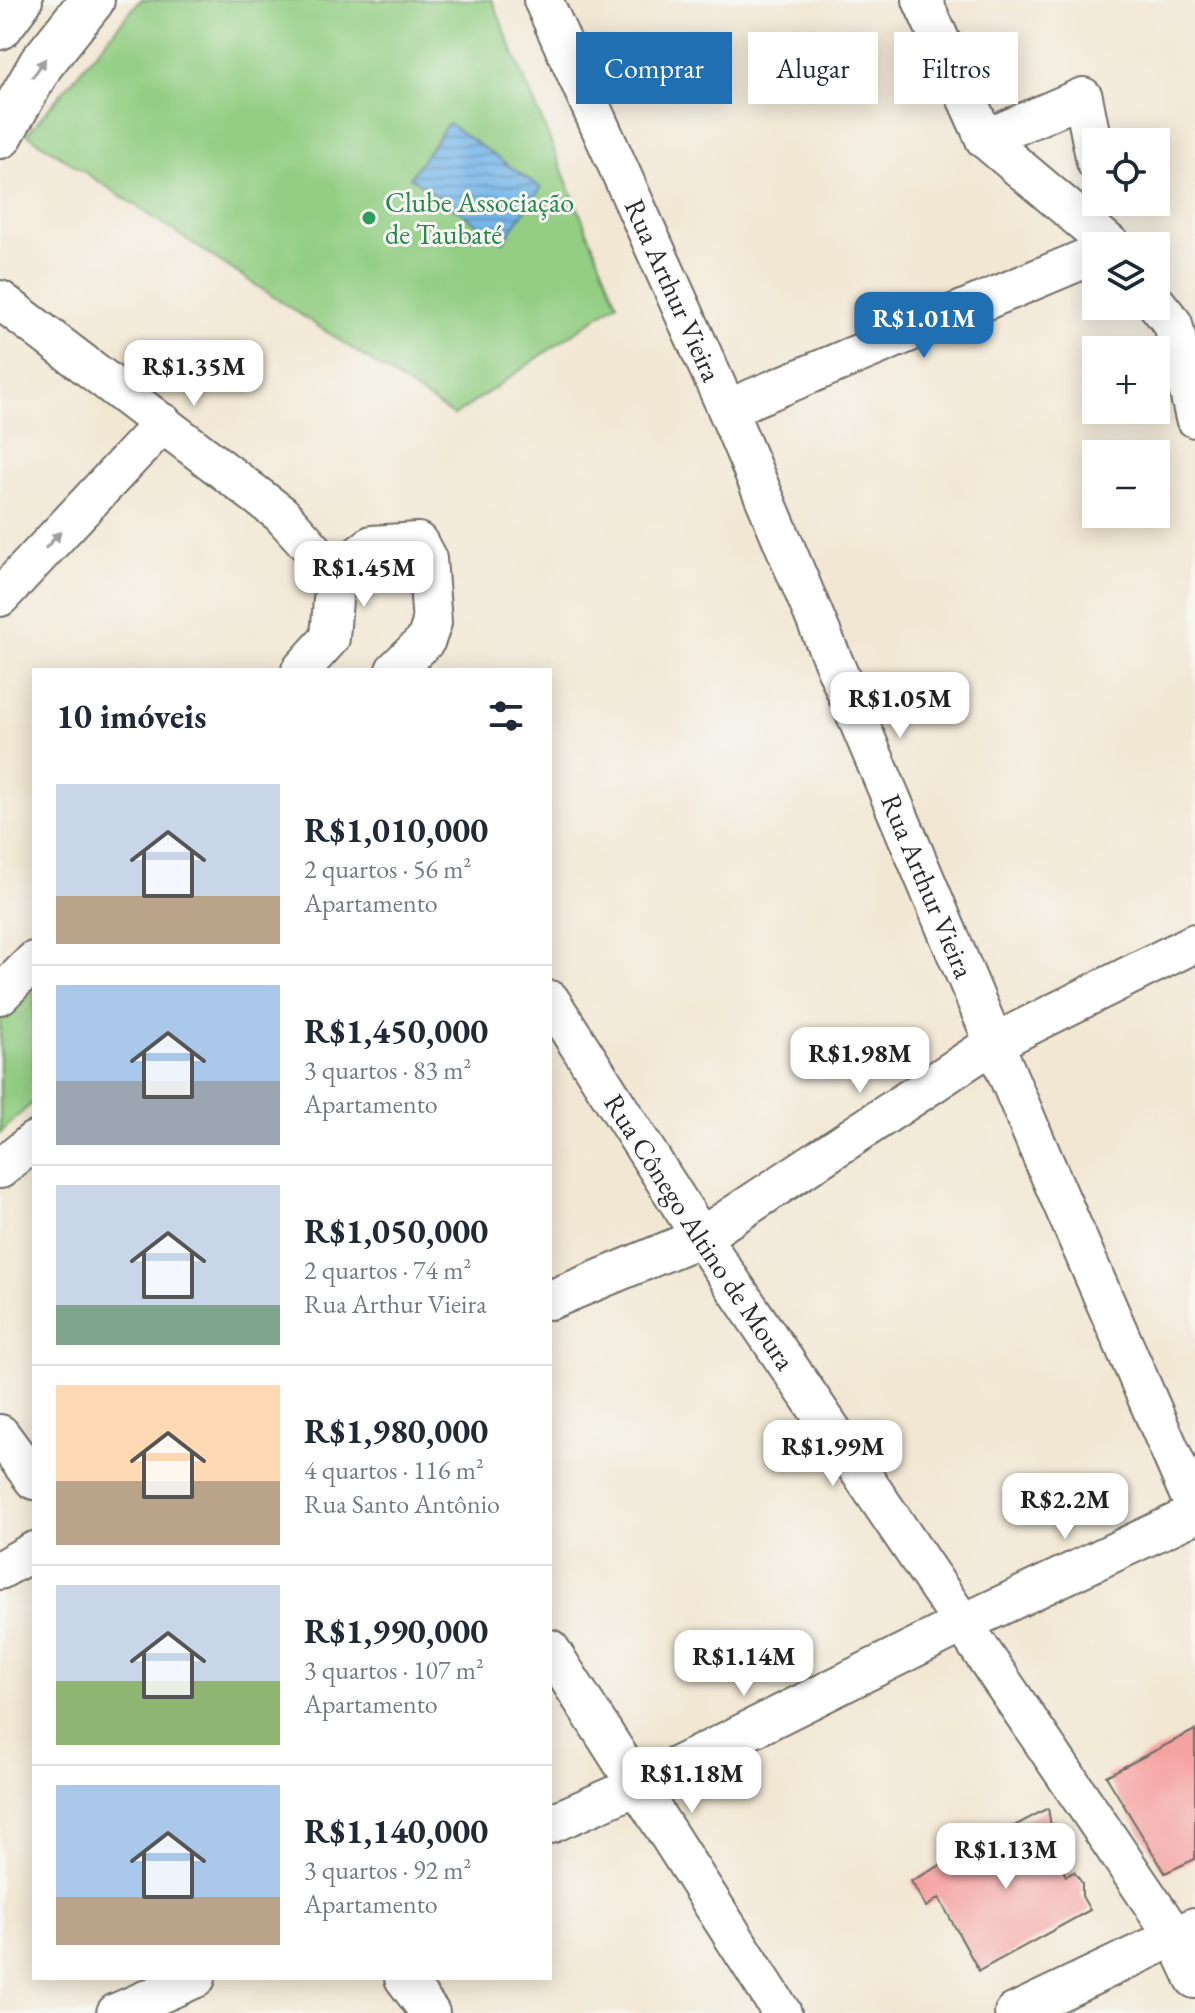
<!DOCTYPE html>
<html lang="pt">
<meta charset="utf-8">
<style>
body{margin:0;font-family:"EB Garamond",serif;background:#f2f2f3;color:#1f2937;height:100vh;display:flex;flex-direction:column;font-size:30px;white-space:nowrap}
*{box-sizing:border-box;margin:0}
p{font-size:26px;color:#747a83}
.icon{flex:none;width:44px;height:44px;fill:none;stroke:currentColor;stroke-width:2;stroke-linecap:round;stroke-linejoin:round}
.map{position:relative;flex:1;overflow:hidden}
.side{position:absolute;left:32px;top:668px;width:520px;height:1312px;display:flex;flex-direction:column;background:#fff;border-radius:0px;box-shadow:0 4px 20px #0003}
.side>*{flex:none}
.hud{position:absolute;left:576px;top:32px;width:498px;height:72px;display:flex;gap:16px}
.controls{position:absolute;left:1082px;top:128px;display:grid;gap:16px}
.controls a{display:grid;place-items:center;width:88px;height:88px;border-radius:0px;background:#fff;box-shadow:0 4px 20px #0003;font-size:40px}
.price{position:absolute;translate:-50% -68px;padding:0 18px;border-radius:16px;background:#fff;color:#222;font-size:26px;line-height:52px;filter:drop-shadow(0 2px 4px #0008)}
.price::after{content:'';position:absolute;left:50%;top:48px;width:24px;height:18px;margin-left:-12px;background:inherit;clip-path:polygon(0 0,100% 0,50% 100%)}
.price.current{background:#1f6fb2;color:#fff}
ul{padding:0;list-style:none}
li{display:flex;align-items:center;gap:24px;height:200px;padding:0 24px}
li+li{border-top:2px solid #e0e1e3}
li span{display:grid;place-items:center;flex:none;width:224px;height:160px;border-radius:0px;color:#555}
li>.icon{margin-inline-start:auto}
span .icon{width:96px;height:96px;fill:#fffc;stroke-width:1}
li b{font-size:34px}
h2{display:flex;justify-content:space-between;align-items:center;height:96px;padding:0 24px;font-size:34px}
.chip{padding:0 28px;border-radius:0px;background:#fff;box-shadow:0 4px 20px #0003;font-size:28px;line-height:72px}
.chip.current{background:#1f6fb2;color:#fff}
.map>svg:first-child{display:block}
</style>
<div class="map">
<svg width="1195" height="2013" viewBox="0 0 1195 2013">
<defs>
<pattern id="water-rules" width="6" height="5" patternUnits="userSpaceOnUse" patternTransform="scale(2)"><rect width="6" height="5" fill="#75b5e9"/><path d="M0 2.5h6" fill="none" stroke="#6093bd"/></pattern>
</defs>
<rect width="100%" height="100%" fill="#f6f6f2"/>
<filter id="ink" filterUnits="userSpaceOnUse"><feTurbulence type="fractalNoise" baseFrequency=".0125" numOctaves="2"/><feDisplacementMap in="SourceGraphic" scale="16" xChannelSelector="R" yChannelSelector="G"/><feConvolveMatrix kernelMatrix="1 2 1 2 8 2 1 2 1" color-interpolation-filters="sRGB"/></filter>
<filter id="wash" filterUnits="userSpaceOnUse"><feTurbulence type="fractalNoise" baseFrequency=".006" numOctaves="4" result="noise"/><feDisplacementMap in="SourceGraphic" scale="32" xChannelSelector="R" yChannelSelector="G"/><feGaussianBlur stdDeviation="1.8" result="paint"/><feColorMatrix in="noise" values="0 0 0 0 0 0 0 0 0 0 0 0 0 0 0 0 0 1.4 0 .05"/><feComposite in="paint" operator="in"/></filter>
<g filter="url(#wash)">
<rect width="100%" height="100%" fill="#f2e7d3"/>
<g fill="#93ce83" stroke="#5f7c57" stroke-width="2">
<polygon points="140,0 492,0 617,303 454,416 27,134"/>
<polygon points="34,982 34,1101 0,1133 0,1015"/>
</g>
<polygon fill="url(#water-rules)" stroke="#50708a" stroke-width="2" points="448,123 541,188 503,242 410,177"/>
<g id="blocks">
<g fill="#f5a3a2">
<polygon points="1195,1730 1195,1859 1165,1873 1106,1776"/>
<polygon points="1048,1808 1056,1856 1066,1876 1074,1872 1082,1883 1082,1896 1090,1910 979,1971 939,1898 926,1907 911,1881"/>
</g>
</g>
</g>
<g filter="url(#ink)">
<use href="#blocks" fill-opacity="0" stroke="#716d66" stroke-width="2"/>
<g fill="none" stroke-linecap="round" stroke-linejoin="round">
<defs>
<g id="minor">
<path id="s1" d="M543,0L727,409L1043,1159L1195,1508"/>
<polyline points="922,0 985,139 1112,246"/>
<polyline points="985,139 1083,97 1096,162"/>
<polyline points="0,300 281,514 335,574"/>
<polyline points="1156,303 1173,324 1195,418"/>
<polyline points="727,409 1096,254"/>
<polyline points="335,574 372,545 418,542 427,559 432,623 426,640 395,670"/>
<polyline points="0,597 163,423"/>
<polyline points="301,670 330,638 335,574"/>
<polyline points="0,995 34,961"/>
<path id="s2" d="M550,1000L701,1237L1175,1937L1195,1979"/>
<polyline points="0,1169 34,1141"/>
<polyline points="550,1300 701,1237 994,1043 1195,943"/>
<polyline points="0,1434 34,1480"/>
<polyline points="0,1570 34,1551"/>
<polyline points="550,1649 782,2013"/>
<polyline points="550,1824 637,1786 962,1624 1195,1514"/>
<polyline points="404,1978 430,2013"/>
<polyline points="116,2013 196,1978"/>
<polyline points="1014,2013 1195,1927"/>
</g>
<g id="major">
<polyline points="0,27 20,0"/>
<polyline points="0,136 41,64 92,0"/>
</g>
</defs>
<use href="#minor" stroke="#716d66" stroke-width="42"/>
<use href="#major" stroke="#716d66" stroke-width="48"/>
<use href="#minor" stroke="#fff" stroke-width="38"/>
<use href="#major" stroke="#fff" stroke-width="44"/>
</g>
<defs><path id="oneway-solid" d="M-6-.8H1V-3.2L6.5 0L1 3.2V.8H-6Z" transform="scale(2)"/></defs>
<g fill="#a0a0a0">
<use href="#oneway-solid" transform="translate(39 68) rotate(-56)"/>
<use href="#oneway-solid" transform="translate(53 540) rotate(-47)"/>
</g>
</g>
<circle fill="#2e9e5b" stroke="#f6f6f2" stroke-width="3" cx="369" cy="218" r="8"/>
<g text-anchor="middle" stroke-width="6" stroke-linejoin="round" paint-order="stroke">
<g font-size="28" fill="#27864d" stroke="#f6f6f2" text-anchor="start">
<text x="385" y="212">Clube Associação<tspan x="385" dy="32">de Taubaté</tspan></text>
</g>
<g font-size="28" fill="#2b2b2b" stroke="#f6f6f2">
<text dy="10" stroke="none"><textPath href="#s1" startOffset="318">Rua Arthur Vieira</textPath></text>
<text dy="10" stroke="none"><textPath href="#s1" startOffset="966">Rua Arthur Vieira</textPath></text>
<text dy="10" stroke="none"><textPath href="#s2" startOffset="276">Rua Cônego Altino de Moura</textPath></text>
</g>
</g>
</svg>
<div class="controls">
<a><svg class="icon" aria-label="locate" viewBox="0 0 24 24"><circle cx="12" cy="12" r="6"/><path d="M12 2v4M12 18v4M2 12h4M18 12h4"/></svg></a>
<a><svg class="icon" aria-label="layers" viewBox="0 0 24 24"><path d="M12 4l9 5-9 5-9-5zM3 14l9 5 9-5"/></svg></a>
<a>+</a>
<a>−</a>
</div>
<b class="price current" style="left:924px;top:360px">R$1.01M</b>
<b class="price" style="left:194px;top:408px">R$1.35M</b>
<b class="price" style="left:364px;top:609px">R$1.45M</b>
<b class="price" style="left:900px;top:740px">R$1.05M</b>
<b class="price" style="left:860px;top:1095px">R$1.98M</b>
<b class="price" style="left:833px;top:1488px">R$1.99M</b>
<b class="price" style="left:1065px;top:1541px">R$2.2M</b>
<b class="price" style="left:744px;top:1698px">R$1.14M</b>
<b class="price" style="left:692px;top:1815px">R$1.18M</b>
<b class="price" style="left:1006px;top:1891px">R$1.13M</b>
<div class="hud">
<a class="chip current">Comprar</a>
<a class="chip">Alugar</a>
<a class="chip">Filtros</a>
</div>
<section class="side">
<h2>10 imóveis<svg class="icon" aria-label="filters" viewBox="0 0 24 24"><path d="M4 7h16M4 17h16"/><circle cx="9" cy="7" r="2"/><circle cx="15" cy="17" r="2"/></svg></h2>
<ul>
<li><span style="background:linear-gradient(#c9d6e8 70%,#b9a48a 0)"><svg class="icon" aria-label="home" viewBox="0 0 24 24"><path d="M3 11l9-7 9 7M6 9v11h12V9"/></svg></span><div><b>R$1,010,000</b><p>2 quartos · 56 m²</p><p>Apartamento</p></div></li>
<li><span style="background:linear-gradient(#a9c7e8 60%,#9aa5b1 0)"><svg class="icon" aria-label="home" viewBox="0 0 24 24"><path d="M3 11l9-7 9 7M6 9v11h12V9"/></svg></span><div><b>R$1,450,000</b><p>3 quartos · 83 m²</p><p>Apartamento</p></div></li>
<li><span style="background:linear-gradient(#c9d6e8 75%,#7fa58c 0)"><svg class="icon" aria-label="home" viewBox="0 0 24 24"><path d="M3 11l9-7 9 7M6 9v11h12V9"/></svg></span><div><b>R$1,050,000</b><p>2 quartos · 74 m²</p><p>Rua Arthur Vieira</p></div></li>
<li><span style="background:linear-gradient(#ffd9b3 60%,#b9a48a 0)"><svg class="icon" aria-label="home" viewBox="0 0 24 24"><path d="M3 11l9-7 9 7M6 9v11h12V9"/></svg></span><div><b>R$1,980,000</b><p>4 quartos · 116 m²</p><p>Rua Santo Antônio</p></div></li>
<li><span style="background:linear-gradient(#c9d6e8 60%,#8fb573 0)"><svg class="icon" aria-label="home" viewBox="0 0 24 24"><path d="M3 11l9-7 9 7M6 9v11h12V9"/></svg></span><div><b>R$1,990,000</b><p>3 quartos · 107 m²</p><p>Apartamento</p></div></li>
<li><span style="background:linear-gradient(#a9c7e8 70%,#b9a48a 0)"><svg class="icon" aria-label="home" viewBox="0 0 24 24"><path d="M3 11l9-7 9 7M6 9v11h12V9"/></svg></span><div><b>R$1,140,000</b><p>3 quartos · 92 m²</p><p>Apartamento</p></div></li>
</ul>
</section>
</div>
